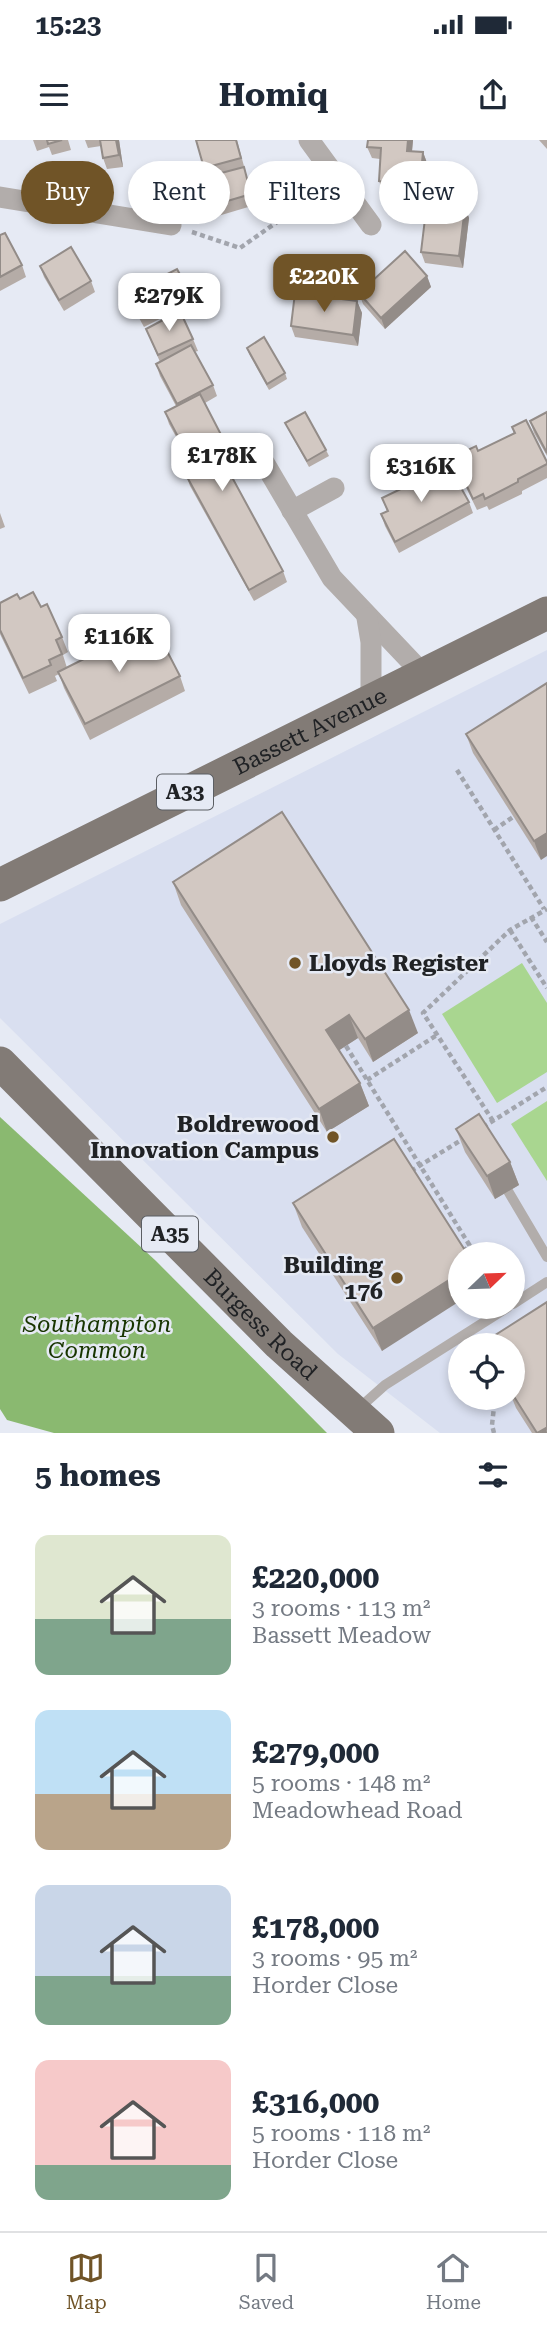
<!DOCTYPE html>
<meta charset="utf-8">
<style>
body{margin:0;font-family:"Roboto Serif",serif;background:#f6f6f7;color:#1f2937;height:100vh;display:flex;flex-direction:column;font-size:26px;white-space:nowrap}
*{box-sizing:border-box;margin:0}
p{font-size:23px;color:#747a83}
.icon{flex:none;width:38px;height:38px;fill:none;stroke:currentColor;stroke-width:2;stroke-linecap:round;stroke-linejoin:round}
.map{position:relative;height:1293px;overflow:hidden}
.drawer{display:flex;flex-direction:column;background:#fff;flex:1}
.drawer>*{flex:none}
.banner{position:absolute;left:21px;top:21px;width:506px;height:63px;display:flex;gap:14px}
.needle{width:46px;rotate:67deg}
.buttons{position:absolute;left:448px;top:1102px;display:grid;gap:14px}
.buttons a{display:grid;place-items:center;width:77px;height:77px;border-radius:50%;background:#fff;box-shadow:0 4px 10px #0003;font-size:35px}
.price{position:absolute;translate:-50% -60px;padding:0 16px;border-radius:14px;background:#fff;color:#222;font-size:23px;line-height:46px;filter:drop-shadow(0 2px 4px #0008)}
.price::after{content:'';position:absolute;left:50%;top:42px;width:21px;height:16px;margin-left:-10px;background:inherit;clip-path:polygon(0 0,100% 0,50% 100%)}
.price.on{background:#705427;color:#fff}
ul{padding:0;list-style:none}
li{display:flex;align-items:center;gap:21px;height:175px;padding:0 35px}
li span{display:grid;place-items:center;flex:none;width:196px;height:140px;border-radius:14px;color:#555}
li>.icon{margin-inline-start:auto}
span .icon{width:84px;height:84px;fill:#fffc;stroke-width:1}
li b{font-size:30px}
h2{display:flex;justify-content:space-between;align-items:center;height:84px;padding:0 35px;font-size:30px}
.pill{padding:0 24px;border-radius:32px;background:#fff;box-shadow:0 4px 10px #0003;font-size:24px;line-height:63px}
.pill.on{background:#705427;color:#fff}
.status{display:flex;justify-content:space-between;align-items:center;height:49px;padding:0 35px;background:#fff;direction:ltr}
.status svg{height:19px;fill:currentColor}
header{display:flex;justify-content:space-between;align-items:center;height:91px;padding:0 35px;background:#fff;font-size:32px;font-weight:700}
.tabs{display:flex;justify-content:space-around;align-items:center;height:98px;border-top:2px solid #e0e1e3;background:#fff;font-size:19px;color:#747a83}
.tabs a{display:grid;justify-items:center;gap:4px}
.tabs .on{color:#705427}
.map>svg:first-child{display:block}
</style>
<div class="status"><b>15:23</b><svg viewBox="0 0 49 12"><path d="M0 12V9h3v3zM5 12V6h3v6zM10 12V3h3v9zM15 12V0h3v12zM26 1h20v11H26zM47 4h2v5h-2z"/></svg></div>
<header><svg class="icon" aria-label="menu" viewBox="0 0 24 24"><path d="M4 6h16M4 12h16M4 18h16"/></svg>Homiq<svg class="icon" aria-label="share" viewBox="0 0 24 24"><path d="M12 15V3M7 8l5-5 5 5M5 13v7h14v-7"/></svg></header>
<div class="map">
<svg width="547" height="1293" viewBox="0 0 547 1293">
<rect width="100%" height="100%" fill="#e6eaf4"/>
<path fill="#d9dff0" fill-rule="evenodd" d="M547,510V1293H440L338,1214L0,878V784ZM460,1115H513V1167H460ZM460,1206H513V1258H460Z"/>
<g fill="#a9d690">
<polygon points="522,823 547,863 547,932 497,963 442,874"/>
<polygon points="547,961 547,1041 511,984"/>
</g>
<polygon fill="#8ab970" points="0,977 156,1121 327,1293 54,1293 7,1280 0,1269"/>
<g fill="none" stroke-linecap="round" stroke-linejoin="round">
<g stroke="#a2a5ad" stroke-width="4.5" stroke-dasharray="5 3.5" stroke-linecap="butt">
<polyline points="192,92 240,108 320,52"/>
<polyline points="457,630 544,769"/>
<polyline points="494,690 513,677"/>
<polyline points="531,777 547,802"/>
<polyline points="510,790 547,848"/>
<polyline points="346,906 470,1106"/>
<polyline points="367,940 437,895"/>
<polyline points="493,981 423,873 510,790 547,769"/>
<polyline points="483,987 547,947"/>
<polyline points="411,1031 463,999"/>
<polyline points="463,1111 470,1106 476,1115"/>
<polyline points="494,1293 492,1285 495,1258"/>
</g>
<g stroke="#b2adab" stroke-width="10">
<polyline points="508,1051 547,1117"/>
<polyline points="513,1164 547,1142"/>
<polyline points="357,1270 385,1245 508,1167"/>
</g>
<g stroke="#b2adab" stroke-width="21">
<polyline points="309,0 371,85"/>
<polyline points="0,57 171,85"/>
<polyline points="262,319 332,438 423,534"/>
<polyline points="292,371 334,348"/>
<polyline points="367,478 371,502 371,560"/>
</g>
<g stroke="#827b76" stroke-width="33">
<path id="s1" d="M0,745L547,473"/>
<path id="s2" d="M0,923L279,1204L378,1293"/>
</g>
</g>
<g fill="#b5aca7">
<polygon points="33,0 68,0 71,10 52,15 49,7 37,11"/>
<polygon points="85,0 119,0 123,27 107,29 103,18 101,6 88,8"/>
<polygon points="237,0 245,30 255,65 218,76 204,28"/>
<polygon points="413,0 412,11 423,12 427,23 425,55 383,52 379,41 380,19 372,18 367,7"/>
<polygon points="539,0 547,0 547,9"/>
<polygon points="465,67 469,78 463,128 425,123 421,112"/>
<polygon points="0,95 22,125 26,137 0,151"/>
<polygon points="40,126 91,141 95,152 64,171 44,137"/>
<polygon points="427,136 431,147 385,189 363,164 359,153"/>
<polygon points="189,151 193,162 144,187 132,165 128,154"/>
<polygon points="357,161 362,173 358,206 295,197 291,186"/>
<polygon points="146,189 193,199 198,211 194,212 213,245 217,256 205,263 230,312 235,323 227,327 283,431 287,442 254,461 190,346 186,335 195,331 169,284 165,272 176,266 160,236 156,224 160,222"/>
<polygon points="247,208 285,233 287,239 269,250 249,214"/>
<polygon points="547,272 547,316 534,293 530,281"/>
<polygon points="285,283 326,310 329,316 309,327 288,289"/>
<polygon points="512,287 547,322 547,338 522,351 522,354 489,370 487,366 477,370 457,329 453,317 478,311 514,294"/>
<polygon points="444,343 469,362 473,373 399,413 385,386 381,374 387,371 382,358"/>
<polygon points="0,373 5,387 0,389"/>
<polygon points="20,459 41,467 62,497 68,512 63,515 67,528 180,536 185,551 90,600 64,548 59,534 55,536 57,541 29,554 0,494 0,463"/>
<polygon points="547,543 541,720 473,613 466,594"/>
<polygon points="173,742 418,893 373,922 358,898 339,910 360,943 369,966 327,992 181,765"/>
<polygon points="456,989 510,1022 519,1045 495,1059 465,1012"/>
<polygon points="293,1063 468,1115 382,1211 302,1087"/>
<polygon points="547,1162 547,1293 532,1293 516,1268 512,1258 513,1246 514,1246 513,1244 513,1206 492,1206 489,1199"/>
</g>
<g fill="#938c88">
<polygon points="116,0 119,0 123,27 119,15"/>
<polygon points="408,0 413,0 411,22 407,11"/>
<polygon points="423,12 427,23 425,55 420,44"/>
<polygon points="465,67 469,78 463,128 459,116"/>
<polygon points="427,136 431,147 385,189 381,178"/>
<polygon points="357,161 362,173 358,206 353,195"/>
<polygon points="547,693 547,716 541,720 534,701"/>
<polygon points="409,870 418,893 373,922 365,899"/>
<polygon points="349,875 358,898 335,913 326,890"/>
<polygon points="360,943 369,966 327,992 319,969"/>
<polygon points="510,1022 519,1045 495,1059 487,1036"/>
<polygon points="460,1133 460,1161 382,1211 373,1188"/>
<polygon points="546,1288 547,1293 539,1293"/>
</g>
<g fill="#d2c8c2" stroke="#938c88" stroke-width="2">
<polygon points="47,0 62,0 48,4"/>
<polygon points="100,0 116,0 119,15 103,18"/>
<polygon points="196,0 236,0 241,18 204,28"/>
<polygon points="368,0 408,0 407,11 423,12 420,44 379,41 381,8 367,7"/>
<polygon points="244,27 251,54 214,65 206,37"/>
<polygon points="427,62 465,67 459,116 421,112"/>
<polygon points="5,93 22,125 0,137 0,95"/>
<polygon points="71,107 91,141 59,160 40,126"/>
<polygon points="405,111 427,136 381,178 359,153"/>
<polygon points="177,129 189,151 140,176 128,154"/>
<polygon points="295,153 357,161 353,195 291,186"/>
<polygon points="180,171 193,199 158,215 146,189"/>
<polygon points="264,197 285,233 267,244 247,208"/>
<polygon points="191,205 213,245 177,264 156,224"/>
<polygon points="200,254 230,312 221,317 283,431 249,450 186,335 196,331 165,272"/>
<polygon points="305,272 326,310 307,321 285,283"/>
<polygon points="547,272 547,313 530,281"/>
<polygon points="526,280 547,322 547,324 518,339 518,342 485,359 483,354 473,359 453,317 476,306 478,311 515,293 512,287"/>
<polygon points="438,331 444,343 455,337 469,362 395,402 381,374 388,371 382,358"/>
<polygon points="33,452 41,467 47,464 62,497 56,500 62,514 49,520 51,525 23,538 0,490 0,463 17,454 20,459"/>
<polygon points="153,484 180,536 85,584 58,532"/>
<polygon points="547,543 547,693 534,701 466,594"/>
<polygon points="282,672 409,870 365,899 349,875 326,890 360,943 319,969 173,742"/>
<polygon points="479,974 510,1022 487,1036 456,989"/>
<polygon points="394,999 468,1115 460,1115 460,1133 373,1188 293,1063"/>
<polygon points="547,1162 547,1289 546,1288 537,1293 513,1255 513,1246 517,1243 513,1236 513,1206 494,1206 489,1199"/>
</g>
<g fill="#705427" stroke="#e6eaf4" stroke-width="2.5">
<circle cx="295" cy="823" r="7"/>
<circle cx="333" cy="997" r="7"/>
<circle cx="397" cy="1138" r="7"/>
</g>
<g text-anchor="middle" stroke-width="5" stroke-linejoin="round" paint-order="stroke">
<g fill="#e6eaf4" stroke="#5b5e63" stroke-width="2">
<rect x="157" y="634.5" width="56" height="35" rx="5"/>
<rect x="142" y="1076.5" width="56" height="35" rx="5"/>
</g>
<g font-size="21" font-weight="bold" fill="#202225">
<text x="185" y="659">A33</text>
<text x="170" y="1101">A35</text>
</g>
<g font-size="23" fill="#202225" stroke="#e6eaf4">
<text dy="8" stroke="none"><textPath href="#s1" startOffset="346">Bassett Avenue</textPath></text>
<text dy="8" stroke="none"><textPath href="#s2" startOffset="369">Burgess Road</textPath></text>
</g>
<g font-size="23" font-weight="bold" fill="#202225" stroke="#e6eaf4" text-anchor="end">
<text x="309" y="831" text-anchor="start">Lloyds Register</text>
<text x="319" y="992">Boldrewood<tspan x="319" dy="26">Innovation Campus</tspan></text>
<text x="383" y="1133">Building<tspan x="383" dy="26">176</tspan></text>
</g>
<g font-size="23" font-style="italic" fill="#183500" stroke="#e6eaf4">
<text x="97" y="1192">Southampton<tspan x="97" dy="26">Common</tspan></text>
</g>
</g>
</svg>
<div class="buttons">
<a><svg class="needle" viewBox="-14 -14 28 28"><path d="M0-13l5 13h-10z" fill="#e53935"/><path d="M0 13l5-13h-10z" fill="#747a83"/></svg></a>
<a><svg class="icon" aria-label="locate" viewBox="0 0 24 24"><circle cx="12" cy="12" r="6"/><path d="M12 2v4M12 18v4M2 12h4M18 12h4"/></svg></a>
</div>
<b class="price on" style="left:324px;top:174px">£220K</b>
<b class="price" style="left:169px;top:193px">£279K</b>
<b class="price" style="left:222px;top:353px">£178K</b>
<b class="price" style="left:421px;top:364px">£316K</b>
<b class="price" style="left:119px;top:534px">£116K</b>
<div class="banner">
<a class="pill on">Buy</a>
<a class="pill">Rent</a>
<a class="pill">Filters</a>
<a class="pill">New</a>
</div>
</div>
<section class="drawer">
<h2>5 homes<svg class="icon" aria-label="filters" viewBox="0 0 24 24"><path d="M4 7h16M4 17h16"/><circle cx="9" cy="7" r="2"/><circle cx="15" cy="17" r="2"/></svg></h2>
<ul>
<li><span style="background:linear-gradient(#dfe7d0 60%,#7fa58c 0)"><svg class="icon" aria-label="home" viewBox="0 0 24 24"><path d="M3 11l9-7 9 7M6 9v11h12V9"/></svg></span><div><b>£220,000</b><p>3 rooms · 113 m²</p><p>Bassett Meadow</p></div></li>
<li><span style="background:linear-gradient(#bfe0f5 60%,#b9a48a 0)"><svg class="icon" aria-label="home" viewBox="0 0 24 24"><path d="M3 11l9-7 9 7M6 9v11h12V9"/></svg></span><div><b>£279,000</b><p>5 rooms · 148 m²</p><p>Meadowhead Road</p></div></li>
<li><span style="background:linear-gradient(#c9d6e8 65%,#7fa58c 0)"><svg class="icon" aria-label="home" viewBox="0 0 24 24"><path d="M3 11l9-7 9 7M6 9v11h12V9"/></svg></span><div><b>£178,000</b><p>3 rooms · 95 m²</p><p>Horder Close</p></div></li>
<li><span style="background:linear-gradient(#f6c9c9 75%,#7fa58c 0)"><svg class="icon" aria-label="home" viewBox="0 0 24 24"><path d="M3 11l9-7 9 7M6 9v11h12V9"/></svg></span><div><b>£316,000</b><p>5 rooms · 118 m²</p><p>Horder Close</p></div></li>
</ul>
</section>
<nav class="tabs">
<a class="on"><svg class="icon" aria-label="map" viewBox="0 0 24 24"><path d="M3 6l6-2 6 2 6-2v14l-6 2-6-2-6 2zM9 4v14M15 6v14"/></svg>Map</a>
<a><svg class="icon" aria-label="saved" viewBox="0 0 24 24"><path d="M7 4h10v16l-5-4-5 4z"/></svg>Saved</a>
<a><svg class="icon" aria-label="home" viewBox="0 0 24 24"><path d="M3 11l9-7 9 7M6 9v11h12V9"/></svg>Home</a>
</nav>
